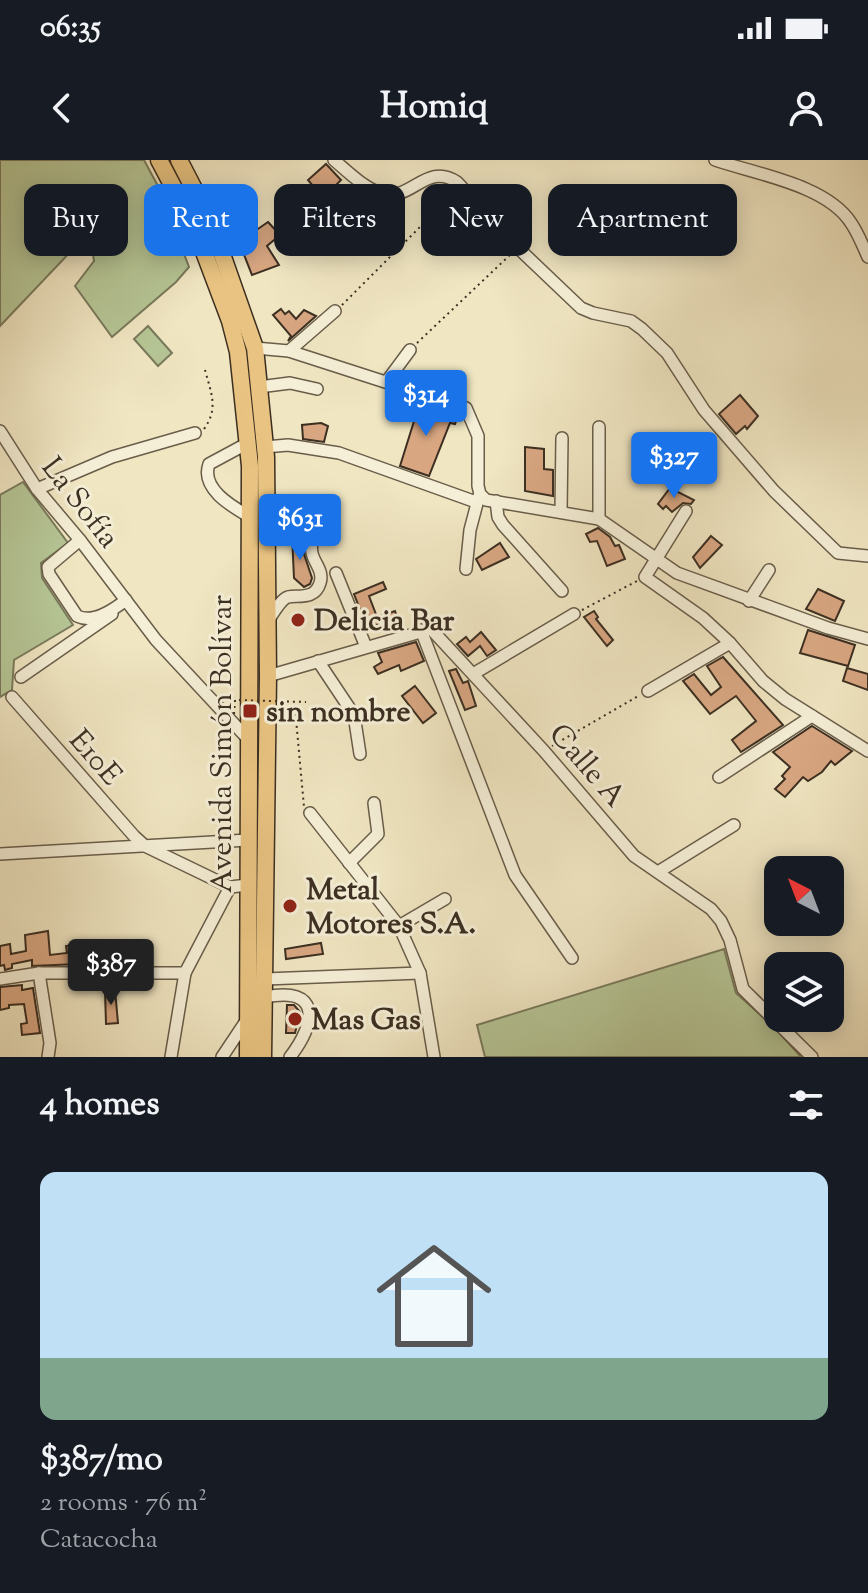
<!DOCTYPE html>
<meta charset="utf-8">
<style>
body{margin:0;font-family:"Sorts Mill Goudy",serif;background:#20242c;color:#f1f3f6;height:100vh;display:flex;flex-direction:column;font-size:30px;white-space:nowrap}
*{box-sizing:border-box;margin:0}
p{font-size:26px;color:#9ea1a6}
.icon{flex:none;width:44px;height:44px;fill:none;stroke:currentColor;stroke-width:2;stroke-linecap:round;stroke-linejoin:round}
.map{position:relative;height:897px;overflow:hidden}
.sheet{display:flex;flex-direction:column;background:#171b24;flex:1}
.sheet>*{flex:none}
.top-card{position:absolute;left:24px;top:24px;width:820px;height:72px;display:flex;gap:16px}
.needle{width:52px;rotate:318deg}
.tools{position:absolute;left:764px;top:696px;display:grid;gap:16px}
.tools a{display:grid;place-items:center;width:80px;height:80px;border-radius:16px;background:#171b24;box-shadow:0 4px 20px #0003;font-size:40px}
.price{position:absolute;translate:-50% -68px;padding:0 18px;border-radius:8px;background:#1a73e8;color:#fff;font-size:26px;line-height:52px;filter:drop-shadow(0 2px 4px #0008)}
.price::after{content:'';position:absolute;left:50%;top:48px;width:24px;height:18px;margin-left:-12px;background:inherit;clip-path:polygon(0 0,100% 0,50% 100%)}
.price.active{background:#222;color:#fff}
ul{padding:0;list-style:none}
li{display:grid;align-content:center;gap:16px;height:424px;padding:0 40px}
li+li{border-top:2px solid #363941}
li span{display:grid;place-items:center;height:248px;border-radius:16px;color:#555}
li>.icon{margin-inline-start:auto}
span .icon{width:144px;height:144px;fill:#fffc;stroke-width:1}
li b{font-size:34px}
h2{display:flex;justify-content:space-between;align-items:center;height:96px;padding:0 40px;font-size:34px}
.tag{padding:0 28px;border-radius:16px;background:#171b24;box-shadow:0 4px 20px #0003;font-size:28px;line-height:72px}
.tag.active{background:#1a73e8;color:#fff}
.status{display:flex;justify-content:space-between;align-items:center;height:56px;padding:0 40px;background:#171b24;direction:ltr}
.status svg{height:22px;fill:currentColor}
header{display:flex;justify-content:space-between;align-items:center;height:104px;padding:0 40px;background:#171b24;font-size:36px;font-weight:800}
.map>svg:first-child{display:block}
</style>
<div class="status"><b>06:35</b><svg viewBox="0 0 49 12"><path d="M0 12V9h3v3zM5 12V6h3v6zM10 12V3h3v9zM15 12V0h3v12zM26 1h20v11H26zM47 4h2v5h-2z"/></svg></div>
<header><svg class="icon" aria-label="back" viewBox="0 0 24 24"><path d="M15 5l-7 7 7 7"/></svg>Homiq<svg class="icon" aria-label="person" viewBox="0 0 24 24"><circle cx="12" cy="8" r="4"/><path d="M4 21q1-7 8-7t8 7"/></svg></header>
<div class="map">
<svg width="868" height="897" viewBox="0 0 868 897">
<rect width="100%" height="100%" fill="#f0e6c2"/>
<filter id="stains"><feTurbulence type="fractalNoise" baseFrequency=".0025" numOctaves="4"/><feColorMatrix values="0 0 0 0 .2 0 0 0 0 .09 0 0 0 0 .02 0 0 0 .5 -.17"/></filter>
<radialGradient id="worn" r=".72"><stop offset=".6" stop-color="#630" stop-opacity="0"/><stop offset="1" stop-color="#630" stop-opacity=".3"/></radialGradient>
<g fill="#b6c696" stroke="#797a5c" stroke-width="2">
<polygon points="0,0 144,0 159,28 189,107 176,122 112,177 75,126 94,101 91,82 75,87 0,166"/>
<polygon points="148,166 172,193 158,206 134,179"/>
<polygon points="23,322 68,383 41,403 42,418 73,465 14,500 12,530 0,537 0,335"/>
<polygon points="724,789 736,833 775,868 801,897 485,897 477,865"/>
</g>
<g fill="#d8a782" stroke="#3c2f22" stroke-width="2">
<polygon points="326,4 341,20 323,38 308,20"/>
<polygon points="268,62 280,75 267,86 279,105 252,115 239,82"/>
<polygon points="281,149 285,154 289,151 296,159 304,150 316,156 288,181 291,176 273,155"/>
<polygon points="740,235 758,256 747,269 745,266 736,274 719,254"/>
<polygon points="420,242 451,252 450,256 457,258 455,264 450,263 429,316 400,306"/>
<polygon points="321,263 328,266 324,282 303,279 302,265"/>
<polygon points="525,287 544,289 544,309 553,310 553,336 525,331"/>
<polygon points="670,328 694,340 691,344 683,343 672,352 666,346 663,349 658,344"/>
<polygon points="598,368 610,377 615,386 619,385 625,399 607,406 597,381 590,382 586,374"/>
<polygon points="292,375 304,375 304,394 312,418 310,424 304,427 294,418"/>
<polygon points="711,376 722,385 700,408 693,397"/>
<polygon points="500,383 509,397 482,410 476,399"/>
<polygon points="383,422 386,429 369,436 377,457 365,462 354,434"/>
<polygon points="818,429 844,441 835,461 806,449"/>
<polygon points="395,451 400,465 381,471 379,464 374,466 372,459"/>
<polygon points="594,451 598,457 596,459 613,480 607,486 584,457"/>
<polygon points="808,470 855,485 848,506 800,493"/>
<polygon points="481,472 496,490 487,496 480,486 468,496 457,484 466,477 470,482"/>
<polygon points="416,482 424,501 401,511 399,505 378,514 374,507 382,502 378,493"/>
<polygon points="723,497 783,565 741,592 732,580 756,561 736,536 710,554 683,521 694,514 711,535 721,527 707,506"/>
<polygon points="847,508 868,514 868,530 843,521"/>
<polygon points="456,509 463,523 468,521 476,546 465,550 449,511"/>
<polygon points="415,526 436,553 423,563 402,536"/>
<polygon points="812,566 852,591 835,605 831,601 822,612 808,621 803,617 785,637 775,629 785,619 782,616 790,607 773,592"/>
<polygon points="48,771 50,795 67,793 66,786 76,784 78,804 32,806 32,800 12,804 12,808 5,810 4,805 0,806 0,786 10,784 11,794 26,791 25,775"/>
<polygon points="321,783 323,794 286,799 285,789"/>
<polygon points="22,825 22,830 33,828 40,873 22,875 21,864 27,863 24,844 9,845 9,848 0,850 0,827"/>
<polygon points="115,830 118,863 106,864 105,831"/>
<polygon points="287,845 294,845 300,852 295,873 286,873"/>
</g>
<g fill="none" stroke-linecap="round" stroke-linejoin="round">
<defs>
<g id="minor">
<path d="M334,0C348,12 363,27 380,33C410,44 426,1 457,22L518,88L581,148L593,153L631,161L642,169L667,193L704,250L774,331L838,393L868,396"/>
<path d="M715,0C756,14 827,25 851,63C858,73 863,86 868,97"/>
<polyline points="255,188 289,191 466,248 478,276 478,326 480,334 486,340 599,359 677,413 828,468 868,479"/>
<polyline points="289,191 335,151"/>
<polyline points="387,221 410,190"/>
<polyline points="259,227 290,223 317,229"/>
<polyline points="599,267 599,359"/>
<polyline points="0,271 37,329 80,380 156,480 249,580"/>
<path d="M248,283L209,304C200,329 233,347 250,357"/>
<polyline points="265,287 288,285 339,293 476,342"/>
<polyline points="37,329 112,297 195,273"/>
<polyline points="496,341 498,357 503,365 562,431"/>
<polyline points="561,351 562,278"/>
<polyline points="686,351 645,417 703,458 730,483 763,521 785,539 868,591"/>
<path d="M267,362L313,368C314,376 310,385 312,393C314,403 324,411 320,423C315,440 298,435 288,437C281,439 272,455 268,461"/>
<path d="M80,380L48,407L49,414L77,456C93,464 113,450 126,440"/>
<polyline points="466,409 470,370 479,336"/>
<polyline points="336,413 366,487"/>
<polyline points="749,441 769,410"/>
<polyline points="421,470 515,715 572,798"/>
<polyline points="318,501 354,555 360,594"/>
<polyline points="473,514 574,454"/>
<polyline points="268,516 431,469 544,591 634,696 711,749 721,761 730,780 743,829 812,897"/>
<polyline points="21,517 112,454"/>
<polyline points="648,531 730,483"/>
<polyline points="12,537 134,676 145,686 230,727 248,725"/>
<polyline points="719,617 812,556"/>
<polyline points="310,653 399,766 420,813 434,897"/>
<polyline points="0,694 248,680"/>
<polyline points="349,703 378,674 374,643"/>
<polyline points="658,712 734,665"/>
<polyline points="399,766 445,739"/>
<polyline points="39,813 50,883 48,897"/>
<polyline points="0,819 39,813 185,813"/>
<polyline points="265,819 420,813"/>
<path d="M265,837C322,826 316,863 290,897"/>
<polyline points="171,897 185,813 230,727"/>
<polyline points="222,897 248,858"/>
</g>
<g id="highway">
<polyline points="159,0 195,68 230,161 238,192 250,306 248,897"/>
<polyline points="179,0 210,60 255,188 266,297 268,516 263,897"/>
</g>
</defs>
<use href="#minor" stroke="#695d4a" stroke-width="14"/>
<use href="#highway" stroke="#3c2f22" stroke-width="19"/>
<g stroke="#3c2f22" stroke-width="2" stroke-dasharray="2 4" stroke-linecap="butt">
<polyline points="342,145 424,63"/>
<polyline points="417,183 511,94"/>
<path d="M204,269C219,248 211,233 205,210"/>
<polyline points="582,450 637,421"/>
<polyline points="295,548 304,647"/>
<polyline points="552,586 640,535"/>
</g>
<use href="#minor" stroke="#f5efd7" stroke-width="11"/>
<use href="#highway" stroke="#e8c381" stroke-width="16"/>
<polyline stroke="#3c2f22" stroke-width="2" stroke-dasharray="2 4" stroke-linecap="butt" points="234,554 235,540 306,542"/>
</g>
<g fill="#8f2418" stroke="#f5efd7" stroke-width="3">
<circle cx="298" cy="460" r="8"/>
<rect x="242" y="543" width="16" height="16" rx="4"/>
<circle cx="290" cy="746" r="8"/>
<circle cx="295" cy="859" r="8"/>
</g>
<g text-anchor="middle" stroke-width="6" stroke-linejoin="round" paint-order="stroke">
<g font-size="30" fill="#3c2f22" stroke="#f5efd7">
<text transform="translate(81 342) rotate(52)" y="10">La Sofía</text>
<text transform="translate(221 584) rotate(-90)" y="10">Avenida Simón Bolívar</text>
<text transform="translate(96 597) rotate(49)" y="10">E10E</text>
<text transform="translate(588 605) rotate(49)" y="10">Calle A</text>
</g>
<g font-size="30" font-weight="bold" fill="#3c2f22" stroke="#f5efd7" text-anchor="start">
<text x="314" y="470">Delicia Bar</text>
<text x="266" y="561">sin nombre</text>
<text x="306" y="739">Metal<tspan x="306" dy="34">Motores S.A.</tspan></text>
<text x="311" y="869">Mas Gas</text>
</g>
</g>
<rect width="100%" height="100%" filter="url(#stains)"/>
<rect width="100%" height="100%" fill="url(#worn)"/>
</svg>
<div class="tools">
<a><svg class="needle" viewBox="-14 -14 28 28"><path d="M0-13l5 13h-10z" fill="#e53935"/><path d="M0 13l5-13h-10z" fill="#9ea1a6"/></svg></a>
<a><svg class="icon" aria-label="layers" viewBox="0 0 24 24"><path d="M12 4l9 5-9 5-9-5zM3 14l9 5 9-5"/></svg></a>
</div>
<b class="price" style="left:426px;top:278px">$314</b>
<b class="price" style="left:674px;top:340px">$327</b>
<b class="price" style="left:300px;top:402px">$631</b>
<b class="price active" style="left:111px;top:847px">$387</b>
<div class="top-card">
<a class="tag">Buy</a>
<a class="tag active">Rent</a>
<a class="tag">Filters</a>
<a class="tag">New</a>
<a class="tag">Apartment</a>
</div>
</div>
<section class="sheet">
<h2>4 homes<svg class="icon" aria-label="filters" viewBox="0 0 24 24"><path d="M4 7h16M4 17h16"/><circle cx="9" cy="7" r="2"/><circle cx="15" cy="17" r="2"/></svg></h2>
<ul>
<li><span style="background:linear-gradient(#bfe0f5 75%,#7fa58c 0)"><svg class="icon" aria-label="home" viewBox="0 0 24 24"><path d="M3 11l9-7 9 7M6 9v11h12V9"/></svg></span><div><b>$387/mo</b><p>2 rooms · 76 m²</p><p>Catacocha</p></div></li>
</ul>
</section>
